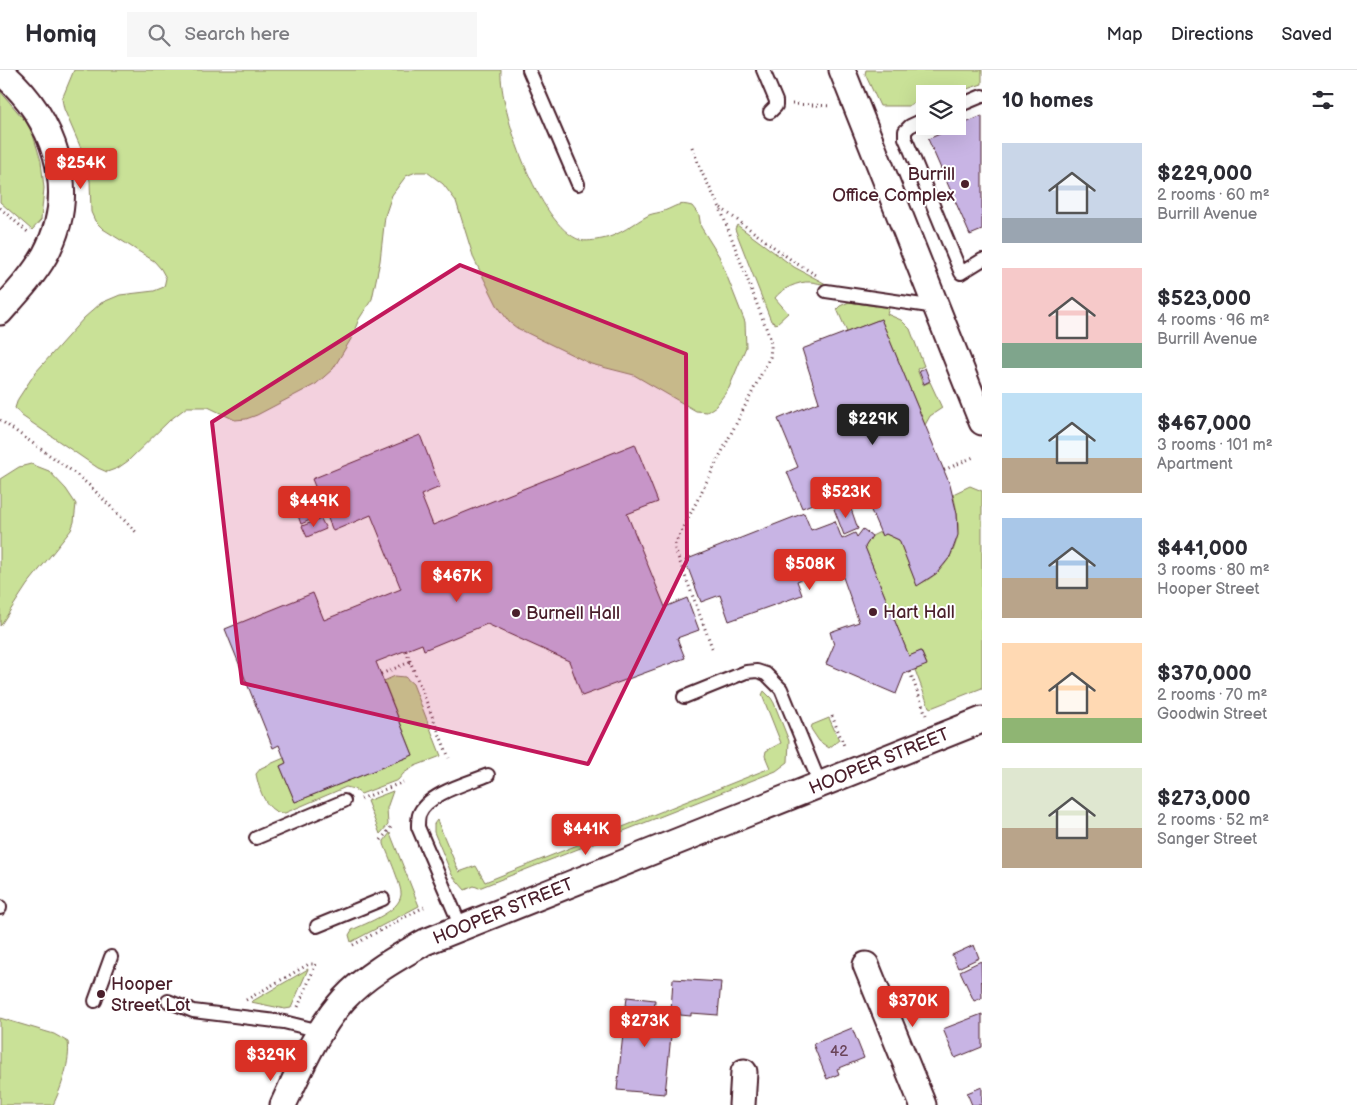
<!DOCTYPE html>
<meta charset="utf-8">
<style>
body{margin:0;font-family:"Balsamiq Sans",sans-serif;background:#f7f7f7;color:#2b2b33;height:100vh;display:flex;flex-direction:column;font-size:19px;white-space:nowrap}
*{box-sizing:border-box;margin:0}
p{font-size:16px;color:#7c7c81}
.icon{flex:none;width:28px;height:28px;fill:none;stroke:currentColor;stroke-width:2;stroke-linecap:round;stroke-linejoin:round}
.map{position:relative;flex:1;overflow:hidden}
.details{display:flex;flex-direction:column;background:#fff;width:375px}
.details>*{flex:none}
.controls{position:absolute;left:916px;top:15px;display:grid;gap:10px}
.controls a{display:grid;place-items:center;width:50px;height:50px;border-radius:0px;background:#fff;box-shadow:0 5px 20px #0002;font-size:25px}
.price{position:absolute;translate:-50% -42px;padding:0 11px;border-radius:5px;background:#d93025;color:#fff;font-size:16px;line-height:32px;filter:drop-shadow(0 1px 2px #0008)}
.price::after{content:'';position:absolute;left:50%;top:30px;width:15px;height:11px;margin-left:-8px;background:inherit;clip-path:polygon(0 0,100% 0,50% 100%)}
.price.active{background:#222;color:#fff}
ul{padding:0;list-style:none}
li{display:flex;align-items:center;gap:15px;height:125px;padding:0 20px}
li span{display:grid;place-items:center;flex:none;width:140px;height:100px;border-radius:0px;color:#555}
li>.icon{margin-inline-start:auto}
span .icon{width:60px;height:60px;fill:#fffc;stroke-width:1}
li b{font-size:21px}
h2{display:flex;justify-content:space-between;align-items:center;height:60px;padding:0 20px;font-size:21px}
header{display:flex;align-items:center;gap:30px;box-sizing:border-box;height:70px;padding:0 25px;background:#fff;border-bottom:1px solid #e1e1e2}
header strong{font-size:24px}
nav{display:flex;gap:28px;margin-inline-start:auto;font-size:18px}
.search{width:350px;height:45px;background:#f7f7f7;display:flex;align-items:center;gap:12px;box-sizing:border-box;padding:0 18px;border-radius:0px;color:#7c7c81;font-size:19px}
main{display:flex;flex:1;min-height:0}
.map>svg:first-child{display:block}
</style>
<header>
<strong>Homiq</strong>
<div class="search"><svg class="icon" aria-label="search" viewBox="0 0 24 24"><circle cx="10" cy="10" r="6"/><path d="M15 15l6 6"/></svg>Search here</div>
<nav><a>Map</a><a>Directions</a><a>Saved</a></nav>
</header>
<main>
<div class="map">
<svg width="982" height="1035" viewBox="0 0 982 1035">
<rect width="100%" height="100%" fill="#fff"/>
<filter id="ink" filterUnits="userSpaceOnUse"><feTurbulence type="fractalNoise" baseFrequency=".02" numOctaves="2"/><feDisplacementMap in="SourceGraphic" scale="10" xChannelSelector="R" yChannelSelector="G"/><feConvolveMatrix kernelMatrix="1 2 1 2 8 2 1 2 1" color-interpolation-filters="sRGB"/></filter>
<g filter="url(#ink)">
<g fill="#c9e197" stroke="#8a8061">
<path d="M74,0H501C499,40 539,156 580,170C585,172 596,170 602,169C619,166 634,153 649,145C654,143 659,143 664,141C677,136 678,132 692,136L699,145L701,157L719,186L745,252L746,277L729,318L716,336L707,342L696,341L634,305L591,294L517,258L509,252L497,235L474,189L456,131L443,114L427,102H416L406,106L392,125L385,146L380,191L372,229L359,249L351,269L333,299L316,314L257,345L246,349L235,350L208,337H187L170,350L128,391L118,398L107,402L98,398L22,346L15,338L18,329L35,303L84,248L101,233L120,225L154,221L164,217L166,208L161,199L154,191L103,159L95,151L91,142L90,111L86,90L64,39L62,29Z"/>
<polygon points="866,0 982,0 982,14 952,24 925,24 925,27 908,36 880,36 865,4"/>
<polygon points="0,21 27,53 33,65 41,91 44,118 41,150 32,160 0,132"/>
<path d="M737,155L794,197L826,214C821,215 816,212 810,212C799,211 781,219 775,228L788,243L776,254L771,251L735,159Z"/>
<polygon points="849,232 889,238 887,244 901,250 910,259 924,296 917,299 923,315 930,312 942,338 930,346 925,355 881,249 847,262 837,239 840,236"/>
<polygon points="31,394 49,401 66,419 76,434 74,452 71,460 27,515 0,556 0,409 19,397"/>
<path d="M970,416L982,421V618L931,638L929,637L915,600L927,594L921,581L909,586L865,477L872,466L880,462L882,466L886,464L899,470L917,515C941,506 959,481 958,455C958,444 955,434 953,424Z"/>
<path d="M395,606L405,607L413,614L441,686L415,696L404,703L398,710L361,724L354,719L346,717L285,743C266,744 259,719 256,704L261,698L284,688L286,693L280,696L295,732L413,685L384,611Z"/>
<polygon points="764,621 771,628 774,633 789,671 788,692 776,701 479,818 474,816 465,820 452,805 434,762 434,754 437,750 459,802 476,796 485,812 770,698 765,686 766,681 781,673 762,625"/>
<polygon points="829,648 839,670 829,678 819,671 811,659 812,655"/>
<polygon points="393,721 387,738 388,755 380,764 367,731"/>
<path d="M390,763L419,836L351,872L349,865L352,860C366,853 399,842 401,825C402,816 388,785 384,774V771Z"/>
<polygon points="308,899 291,938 285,939 251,932"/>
<path d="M0,948L54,964L68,972C71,990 61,1019 53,1035H0Z"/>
</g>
<g fill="#c8b4e4" stroke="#4a1f2b">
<polygon points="982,46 982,160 970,165 928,69"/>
<polygon points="881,249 950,415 957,444 958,465 950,487 937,503 917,516 899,470 886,464 882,466 860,415 802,438 787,402 798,397 778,349 819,332 802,279"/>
<polygon points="925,298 930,311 924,314 919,301"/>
<polygon points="420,365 440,417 421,425 433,455 635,374 658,432 627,444 665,537 687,528 699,560 677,568 685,588 582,626 569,591 487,554 424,580 422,574 376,592 413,685 295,732 280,696 286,693 279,675 273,678 225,559 313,523 324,550 401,519 371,445 333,461 312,409"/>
<polygon points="308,432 315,448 301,454 295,437"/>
<polygon points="849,433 858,459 844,465 834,439"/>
<polygon points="804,443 811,460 835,451 842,469 855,463 857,467 863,459 872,466 865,477 909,586 921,581 927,595 904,604 896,624 826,594 834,575 830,562 859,552 839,496 797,511 802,525 729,551 720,525 701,532 685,490"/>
<polygon points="321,449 326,459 307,467 302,456"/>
<polygon points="974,875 979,888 958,898 952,885"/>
<polygon points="981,891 982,928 974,931 960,901"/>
<polygon points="673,909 721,912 718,945 691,943 691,946 680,945 680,942 671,941"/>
<polygon points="627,927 655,930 654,944 673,946 665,1024 617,1020"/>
<polygon points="982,944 982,977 955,988 943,959"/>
<polygon points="852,958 864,988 837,999 839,1004 827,1009 813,974"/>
<polygon points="982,1017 982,1035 972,1035 967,1023"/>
</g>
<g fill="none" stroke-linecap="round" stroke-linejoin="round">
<defs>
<g id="lane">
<polyline points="529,0 578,114"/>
<polyline points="763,0 776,31 776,36 770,42"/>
<polyline points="958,36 982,26"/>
<polyline points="925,49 910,56 905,61 905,68 909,77 961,203 982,190"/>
<polyline points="826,221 936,237"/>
<polyline points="684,627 746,602 757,601 766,604 781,619 820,714"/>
<polyline points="256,768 344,731"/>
<polyline points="0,838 0,837"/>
<polyline points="317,856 383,829"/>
<path d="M461,857L418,757C418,754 418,749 419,745C426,724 468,713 488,705"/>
<polyline points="95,931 111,887"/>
<polyline points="168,931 193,941 284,952 320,961"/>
</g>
<g id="street">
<polyline points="842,0 982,352"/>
<path d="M0,1C54,47 81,120 45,185C33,206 16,224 0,242"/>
<polyline points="866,895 923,1035"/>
<path d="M283,1035C300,999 317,959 344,929C366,905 397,888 425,872L982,650"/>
<polyline points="742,1035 744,1002"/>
</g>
</defs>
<use href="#lane" stroke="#4a1f2b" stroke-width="16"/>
<use href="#street" stroke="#4a1f2b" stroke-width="29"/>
<g stroke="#4a1f2b" stroke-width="3" stroke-dasharray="1 4" stroke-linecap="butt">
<polyline points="792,34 831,36"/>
<polyline points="692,77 702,103 720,138 770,268 771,277 770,287 675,474 675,479 713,580"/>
<polyline points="0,138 30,164"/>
<polyline points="721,138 794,192 818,206"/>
<polyline points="0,350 72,401 90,416 137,463"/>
<polyline points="944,400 976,386"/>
<polyline points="406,581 449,688"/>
<polyline points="910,602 926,645"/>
<polyline points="381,604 410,592"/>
<polyline points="832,646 845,678"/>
<polyline points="361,729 403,712"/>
<polyline points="381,770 391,757"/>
<polyline points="353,875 424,837"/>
<polyline points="246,930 309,894 316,894 298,937"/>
</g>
<use href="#lane" stroke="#fff" stroke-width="12"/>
<use href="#street" stroke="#fff" stroke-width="25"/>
</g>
</g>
<path fill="#c2185b" fill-opacity="0.2" stroke="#c2185b" stroke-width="4" stroke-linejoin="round" d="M460,195L686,284L687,490L588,694L242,613L212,352Z"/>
<g fill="#4a1f2b" stroke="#fff" stroke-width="2">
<circle cx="965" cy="114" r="5"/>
<circle cx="873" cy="542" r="5"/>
<circle cx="516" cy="543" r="5"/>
<circle cx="101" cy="924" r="5"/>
</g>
<g text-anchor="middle" stroke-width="4" stroke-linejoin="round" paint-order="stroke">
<g font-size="15" fill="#6a4459">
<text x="839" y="986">42</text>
</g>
<g font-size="18" fill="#4a1f2b" stroke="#fff" text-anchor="start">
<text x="955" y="110" text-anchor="end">Burrill<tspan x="955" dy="21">Office Complex</tspan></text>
<text x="883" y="548">Hart Hall</text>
<text x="526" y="549">Burnell Hall</text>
<text x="111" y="920">Hooper<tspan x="111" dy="21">Street Lot</tspan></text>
</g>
<g font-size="18" fill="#4a1f2b" stroke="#fff">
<text transform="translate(879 691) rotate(-22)" y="6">HOOPER STREET</text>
<text transform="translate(503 841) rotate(-22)" y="6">HOOPER STREET</text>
</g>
</g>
</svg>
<div class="controls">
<a><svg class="icon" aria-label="layers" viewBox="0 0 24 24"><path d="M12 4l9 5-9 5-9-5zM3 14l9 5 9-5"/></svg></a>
</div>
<b class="price" style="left:81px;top:120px">$254K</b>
<b class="price active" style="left:873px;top:376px">$229K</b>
<b class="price" style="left:846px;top:449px">$523K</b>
<b class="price" style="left:314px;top:458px">$449K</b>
<b class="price" style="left:810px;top:521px">$508K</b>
<b class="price" style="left:457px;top:533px">$467K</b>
<b class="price" style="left:586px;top:786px">$441K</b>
<b class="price" style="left:913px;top:958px">$370K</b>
<b class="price" style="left:645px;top:978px">$273K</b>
<b class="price" style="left:271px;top:1012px">$329K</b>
</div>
<section class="details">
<h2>10 homes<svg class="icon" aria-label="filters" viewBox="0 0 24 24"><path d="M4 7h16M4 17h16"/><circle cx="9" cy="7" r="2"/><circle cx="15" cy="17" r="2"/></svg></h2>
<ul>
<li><span style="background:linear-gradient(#c9d6e8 75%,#9aa5b1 0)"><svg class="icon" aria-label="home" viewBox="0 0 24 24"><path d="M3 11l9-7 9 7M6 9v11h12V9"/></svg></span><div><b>$229,000</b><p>2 rooms · 60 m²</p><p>Burrill Avenue</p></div></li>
<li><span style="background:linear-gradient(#f6c9c9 75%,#7fa58c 0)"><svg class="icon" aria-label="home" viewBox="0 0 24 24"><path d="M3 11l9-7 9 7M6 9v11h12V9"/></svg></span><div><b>$523,000</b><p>4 rooms · 96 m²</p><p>Burrill Avenue</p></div></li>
<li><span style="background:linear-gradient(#bfe0f5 65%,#b9a48a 0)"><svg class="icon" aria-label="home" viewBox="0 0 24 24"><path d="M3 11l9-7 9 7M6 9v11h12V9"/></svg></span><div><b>$467,000</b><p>3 rooms · 101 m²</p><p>Apartment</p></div></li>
<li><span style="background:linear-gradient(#a9c7e8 60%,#b9a48a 0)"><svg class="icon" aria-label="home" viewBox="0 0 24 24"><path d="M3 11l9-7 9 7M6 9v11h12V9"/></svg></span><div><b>$441,000</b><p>3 rooms · 80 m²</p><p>Hooper Street</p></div></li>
<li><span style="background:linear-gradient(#ffd9b3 75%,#8fb573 0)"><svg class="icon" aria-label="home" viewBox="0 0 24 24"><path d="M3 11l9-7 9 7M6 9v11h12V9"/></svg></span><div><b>$370,000</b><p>2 rooms · 70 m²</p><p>Goodwin Street</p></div></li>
<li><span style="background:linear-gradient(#dfe7d0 60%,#b9a48a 0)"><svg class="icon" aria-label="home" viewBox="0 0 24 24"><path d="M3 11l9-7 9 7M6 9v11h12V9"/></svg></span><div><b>$273,000</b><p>2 rooms · 52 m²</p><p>Sanger Street</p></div></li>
</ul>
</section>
</main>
